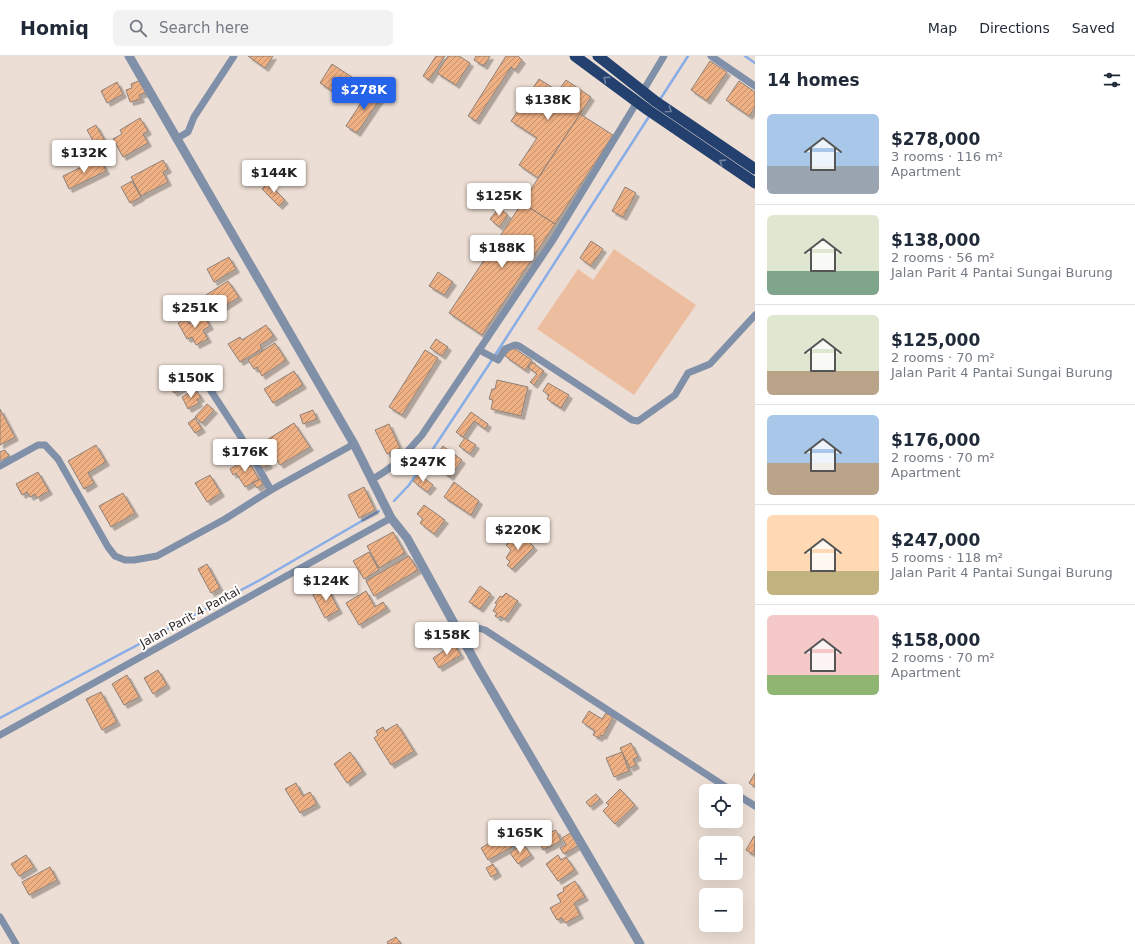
<!DOCTYPE html>
<meta charset="utf-8">
<style>
body{margin:0;font-family:"DejaVu Sans",sans-serif;background:#f2f2f3;color:#1f2937;height:100vh;display:flex;flex-direction:column;font-size:15px;white-space:nowrap}
*{box-sizing:border-box;margin:0}
p{font-size:13px;color:#747a83}
.icon{flex:none;width:22px;height:22px;fill:none;stroke:currentColor;stroke-width:2;stroke-linecap:round;stroke-linejoin:round}
.map{position:relative;flex:1;overflow:hidden}
.side{display:flex;flex-direction:column;background:#fff;width:380px}
.side>*{flex:none}
.buttons{position:absolute;left:699px;top:728px;display:grid;gap:8px}
.buttons a{display:grid;place-items:center;width:44px;height:44px;border-radius:6px;background:#fff;box-shadow:0 4px 16px #0002;font-size:20px}
.price{position:absolute;translate:-50% -34px;padding:0 9px;border-radius:4px;background:#fff;color:#222;font-size:13px;line-height:26px;filter:drop-shadow(0 1px 2px #0008)}
.price::after{content:'';position:absolute;left:50%;top:24px;width:12px;height:9px;margin-left:-6px;background:inherit;clip-path:polygon(0 0,100% 0,50% 100%)}
.price.current{background:#2563eb;color:#fff}
ul{padding:0;list-style:none}
li{display:flex;align-items:center;gap:12px;height:100px;padding:0 12px}
li+li{border-top:1px solid #e0e1e3}
li span{display:grid;place-items:center;flex:none;width:112px;height:80px;border-radius:6px;color:#555}
li>.icon{margin-inline-start:auto}
span .icon{width:48px;height:48px;fill:#fffc;stroke-width:1}
li b{font-size:17px}
h2{display:flex;justify-content:space-between;align-items:center;height:48px;padding:0 12px;font-size:17px}
header{display:flex;align-items:center;gap:24px;box-sizing:border-box;height:56px;padding:0 20px;background:#fff;border-bottom:1px solid #e0e1e3}
header strong{font-size:19px}
nav{display:flex;gap:22px;margin-inline-start:auto;font-size:14px}
.search{width:280px;height:36px;background:#f2f2f3;display:flex;align-items:center;gap:10px;box-sizing:border-box;padding:0 14px;border-radius:6px;color:#747a83;font-size:15px}
main{display:flex;flex:1;min-height:0}
.map>svg:first-child{display:block}
</style>
<header>
<strong>Homiq</strong>
<div class="search"><svg class="icon" aria-label="search" viewBox="0 0 24 24"><circle cx="10" cy="10" r="6"/><path d="M15 15l6 6"/></svg>Search here</div>
<nav><a>Map</a><a>Directions</a><a>Saved</a></nav>
</header>
<main>
<div class="map">
<svg width="755" height="888" viewBox="0 0 755 888">
<defs>
<pattern id="building-hatch" width="6" height="6" patternUnits="userSpaceOnUse"><rect width="6" height="6" fill="#efb084"/><path d="M-1 1l2-2M0 6l6-6M5 7l2-2" fill="none" stroke="#c28f6c"/></pattern>
<filter id="shadow"><feDropShadow dx="3.5" dy="3.5" stdDeviation="0" flood-color="#0004"/></filter>
</defs>
<rect width="100%" height="100%" fill="#ecded4"/>
<polygon fill="#ecbe9f" points="614,193 696,249 634,339 537,273 578,213 593,224"/>
<g fill="none" stroke-linecap="round" stroke-linejoin="round">
<g stroke="#88ade7" stroke-width="2.5">
<polyline points="745,0 755,7"/>
<polyline points="659,45 688,0"/>
<polyline points="394,445 409,429 488,310 650,59"/>
<polyline points="0,662 260,524 379,455"/>
</g>
</g>
<g fill="url(#building-hatch)" stroke="#8e8179" filter="url(#shadow)">
<polygon points="248,0 273,0 265,12"/>
<polygon points="436,0 445,0 429,24 423,20"/>
<polygon points="448,0 459,0 470,7 456,29 437,17"/>
<polygon points="476,0 490,0 484,10 474,4"/>
<polygon points="506,0 518,0 522,4 515,14 511,11 476,65 468,60"/>
<polygon points="710,5 727,16 707,45 691,34"/>
<polygon points="332,8 355,23 343,42 320,27"/>
<polygon points="539,23 558,35 566,24 591,41 538,122 519,109 537,82 511,65"/>
<polygon points="141,24 146,37 139,39 141,43 130,46 126,34 132,32 131,28"/>
<polygon points="739,25 755,36 755,51 749,60 726,44"/>
<polygon points="117,26 123,38 107,47 101,35"/>
<polygon points="370,33 382,40 357,77 346,70"/>
<polygon points="580,58 613,79 555,168 522,147"/>
<polygon points="140,62 148,75 143,78 148,87 123,101 113,83 122,78 120,74"/>
<polygon points="96,69 109,92 100,97 87,74"/>
<polygon points="100,102 106,115 69,133 63,120"/>
<polygon points="163,104 168,113 163,116 168,126 141,140 131,121"/>
<polygon points="132,125 141,141 130,147 121,131"/>
<polygon points="268,127 285,144 279,150 262,133"/>
<polygon points="625,131 636,137 623,161 612,155"/>
<polygon points="522,147 555,168 482,279 449,257"/>
<polygon points="499,152 508,159 499,171 490,163"/>
<polygon points="591,185 603,193 591,210 580,202"/>
<polygon points="229,201 236,213 214,226 207,213"/>
<polygon points="438,216 453,226 444,239 429,230"/>
<polygon points="228,225 239,241 217,255 206,239"/>
<polygon points="204,259 210,270 203,274 208,283 196,289 192,281 187,283 178,267 186,262 189,268"/>
<polygon points="266,269 274,280 260,289 262,293 240,306 228,288 240,281 242,284"/>
<polygon points="436,283 448,291 442,300 430,292"/>
<polygon points="275,287 286,304 262,320 257,311 254,313 248,304"/>
<polygon points="512,291 532,304 525,314 505,300"/>
<polygon points="425,294 438,302 402,359 389,351"/>
<polygon points="532,306 544,315 534,329 530,326 537,318 528,311"/>
<polygon points="294,315 303,329 273,347 264,333"/>
<polygon points="189,318 193,326 174,337 169,330"/>
<polygon points="497,324 528,331 521,360 491,353 493,344 489,343 492,333 495,333"/>
<polygon points="548,327 569,339 561,352 547,343 549,339 543,335"/>
<polygon points="192,335 193,338 197,335 201,342 197,344 199,347 188,353 182,341"/>
<polygon points="207,348 214,354 202,367 195,361"/>
<polygon points="0,353 15,381 0,389"/>
<polygon points="313,354 317,363 303,368 300,359"/>
<polygon points="471,356 488,368 485,373 474,365 463,381 456,376"/>
<polygon points="195,362 202,373 195,377 188,367"/>
<polygon points="294,367 310,391 280,409 265,385"/>
<polygon points="389,368 400,392 387,398 375,374"/>
<polygon points="465,382 476,389 470,398 459,390"/>
<polygon points="96,389 106,406 88,417 94,427 84,433 68,405"/>
<polygon points="443,390 462,404 450,421 430,407"/>
<polygon points="5,394 9,400 0,405 0,396"/>
<polygon points="260,394 269,409 262,412 254,398"/>
<polygon points="247,403 259,423 245,431 236,417 233,419 230,413"/>
<polygon points="38,416 49,435 37,442 35,438 30,441 27,436 22,439 16,428"/>
<polygon points="419,418 433,429 427,436 413,425"/>
<polygon points="210,419 221,437 207,446 195,427"/>
<polygon points="260,423 263,428 257,432 253,427"/>
<polygon points="454,426 479,445 471,459 444,441"/>
<polygon points="364,431 375,454 359,462 348,439"/>
<polygon points="123,437 135,457 111,471 99,450"/>
<polygon points="424,449 445,464 434,478 420,467 423,463 417,458"/>
<polygon points="393,476 405,497 379,512 367,490"/>
<polygon points="523,480 534,491 512,513 507,509 510,506 506,502 511,494 506,489 515,481 518,485"/>
<polygon points="369,496 379,514 364,523 353,505"/>
<polygon points="409,500 418,514 374,540 366,525"/>
<polygon points="207,508 220,532 211,537 198,513"/>
<polygon points="480,530 491,538 480,553 469,546"/>
<polygon points="327,531 339,554 325,562 313,539"/>
<polygon points="366,535 375,551 383,546 387,552 359,569 346,547"/>
<polygon points="506,537 518,545 505,563 500,560 498,562 495,560 497,557 493,555 497,548 495,547 500,540 502,541"/>
<polygon points="454,588 461,599 439,612 433,602"/>
<polygon points="158,614 167,629 153,638 144,622"/>
<polygon points="127,619 139,641 124,649 112,628"/>
<polygon points="101,636 117,666 102,674 86,643"/>
<polygon points="589,655 602,663 606,657 613,661 603,680 601,679 599,682 593,679 595,675 582,666"/>
<polygon points="397,668 414,695 391,709 374,682 378,679 376,675 383,671 385,675"/>
<polygon points="631,687 638,701 633,703 636,709 630,712 620,692"/>
<polygon points="350,696 363,715 347,727 334,708"/>
<polygon points="622,696 629,715 614,721 606,702"/>
<polygon points="755,717 755,731 749,727"/>
<polygon points="296,727 303,740 310,736 317,748 300,757 285,733"/>
<polygon points="620,733 635,749 615,768 603,755 609,749 606,747"/>
<polygon points="596,738 600,743 590,751 586,746"/>
<polygon points="556,774 561,785 543,794 538,782"/>
<polygon points="572,776 579,789 564,798 560,792 566,789 562,782"/>
<polygon points="506,777 514,790 488,804 481,792"/>
<polygon points="754,780 755,781 754,799 746,794"/>
<polygon points="523,788 531,799 518,808 510,797"/>
<polygon points="26,799 34,811 19,820 11,808"/>
<polygon points="558,799 561,804 566,801 575,814 558,825 546,808"/>
<polygon points="493,808 498,817 491,821 486,812"/>
<polygon points="50,811 57,824 29,839 22,826"/>
<polygon points="575,825 585,841 574,847 580,859 565,867 562,862 557,864 550,852 561,846 557,839 564,835 563,832"/>
<polygon points="396,881 401,888 388,888 387,886"/>
</g>
<g fill="none" stroke-linecap="round" stroke-linejoin="round">
<g stroke="#8090a9" stroke-width="7">
<polyline points="711,0 755,30"/>
<polyline points="643,35 664,0"/>
<polyline points="176,83 188,76 194,61 234,0"/>
<polyline points="479,294 498,304 505,293 515,289 519,290 632,364 638,365 675,339 688,317 710,308 755,259"/>
<polyline points="200,318 241,381 271,434"/>
<polyline points="0,410 38,389 45,389 58,403 108,491 115,500 125,504 134,504 157,500 225,463 271,434 354,388"/>
<path d="M372,423C393,413 406,397 422,379L553,184L637,46"/>
<polyline points="460,575 475,571 485,574 732,735"/>
<polyline points="0,679 391,462"/>
<polyline points="736,738 755,750"/>
<polyline points="0,861 16,888"/>
</g>
<polyline stroke="#8090a9" stroke-width="9" points="129,0 354,388 391,462 407,482 478,611 640,888"/>
<g stroke="#23406e" stroke-width="11">
<polyline points="575,0 648,54 755,127"/>
<polyline points="598,0 655,45 755,113"/>
</g>
</g>
<defs><path id="oneway-chevron" d="M-2-3.5L2.5 0L-2 3.5" fill="none" stroke-width="1.6" stroke-linecap="round" stroke-linejoin="round"/></defs>
<g stroke="#7083a1">
<use href="#oneway-chevron" transform="translate(606 23) rotate(-143)"/>
<use href="#oneway-chevron" transform="translate(669 54) rotate(35)"/>
<use href="#oneway-chevron" transform="translate(722 106) rotate(-147)"/>
</g>
<g text-anchor="middle" stroke-width="4" stroke-linejoin="round" paint-order="stroke">
<g font-size="12" fill="#302a27" stroke="#fff">
<text transform="translate(190 561) rotate(-29)" y="4">Jalan Parit 4 Pantai</text>
</g>
</g>
</svg>
<div class="buttons">
<a><svg class="icon" aria-label="locate" viewBox="0 0 24 24"><circle cx="12" cy="12" r="6"/><path d="M12 2v4M12 18v4M2 12h4M18 12h4"/></svg></a>
<a>+</a>
<a>−</a>
</div>
<b class="price current" style="left:364px;top:55px">$278K</b>
<b class="price" style="left:548px;top:65px">$138K</b>
<b class="price" style="left:84px;top:118px">$132K</b>
<b class="price" style="left:274px;top:138px">$144K</b>
<b class="price" style="left:499px;top:161px">$125K</b>
<b class="price" style="left:502px;top:213px">$188K</b>
<b class="price" style="left:195px;top:273px">$251K</b>
<b class="price" style="left:191px;top:343px">$150K</b>
<b class="price" style="left:245px;top:417px">$176K</b>
<b class="price" style="left:423px;top:427px">$247K</b>
<b class="price" style="left:518px;top:495px">$220K</b>
<b class="price" style="left:326px;top:546px">$124K</b>
<b class="price" style="left:447px;top:600px">$158K</b>
<b class="price" style="left:520px;top:798px">$165K</b>
</div>
<section class="side">
<h2>14 homes<svg class="icon" aria-label="filters" viewBox="0 0 24 24"><path d="M4 7h16M4 17h16"/><circle cx="9" cy="7" r="2"/><circle cx="15" cy="17" r="2"/></svg></h2>
<ul>
<li><span style="background:linear-gradient(#a9c7e8 65%,#9aa5b1 0)"><svg class="icon" aria-label="home" viewBox="0 0 24 24"><path d="M3 11l9-7 9 7M6 9v11h12V9"/></svg></span><div><b>$278,000</b><p>3 rooms · 116 m²</p><p>Apartment</p></div></li>
<li><span style="background:linear-gradient(#dfe7d0 70%,#7fa58c 0)"><svg class="icon" aria-label="home" viewBox="0 0 24 24"><path d="M3 11l9-7 9 7M6 9v11h12V9"/></svg></span><div><b>$138,000</b><p>2 rooms · 56 m²</p><p>Jalan Parit 4 Pantai Sungai Burung</p></div></li>
<li><span style="background:linear-gradient(#dfe7d0 70%,#b9a48a 0)"><svg class="icon" aria-label="home" viewBox="0 0 24 24"><path d="M3 11l9-7 9 7M6 9v11h12V9"/></svg></span><div><b>$125,000</b><p>2 rooms · 70 m²</p><p>Jalan Parit 4 Pantai Sungai Burung</p></div></li>
<li><span style="background:linear-gradient(#a9c7e8 60%,#b9a48a 0)"><svg class="icon" aria-label="home" viewBox="0 0 24 24"><path d="M3 11l9-7 9 7M6 9v11h12V9"/></svg></span><div><b>$176,000</b><p>2 rooms · 70 m²</p><p>Apartment</p></div></li>
<li><span style="background:linear-gradient(#ffd9b3 70%,#c2b280 0)"><svg class="icon" aria-label="home" viewBox="0 0 24 24"><path d="M3 11l9-7 9 7M6 9v11h12V9"/></svg></span><div><b>$247,000</b><p>5 rooms · 118 m²</p><p>Jalan Parit 4 Pantai Sungai Burung</p></div></li>
<li><span style="background:linear-gradient(#f6c9c9 75%,#8fb573 0)"><svg class="icon" aria-label="home" viewBox="0 0 24 24"><path d="M3 11l9-7 9 7M6 9v11h12V9"/></svg></span><div><b>$158,000</b><p>2 rooms · 70 m²</p><p>Apartment</p></div></li>
</ul>
</section>
</main>
